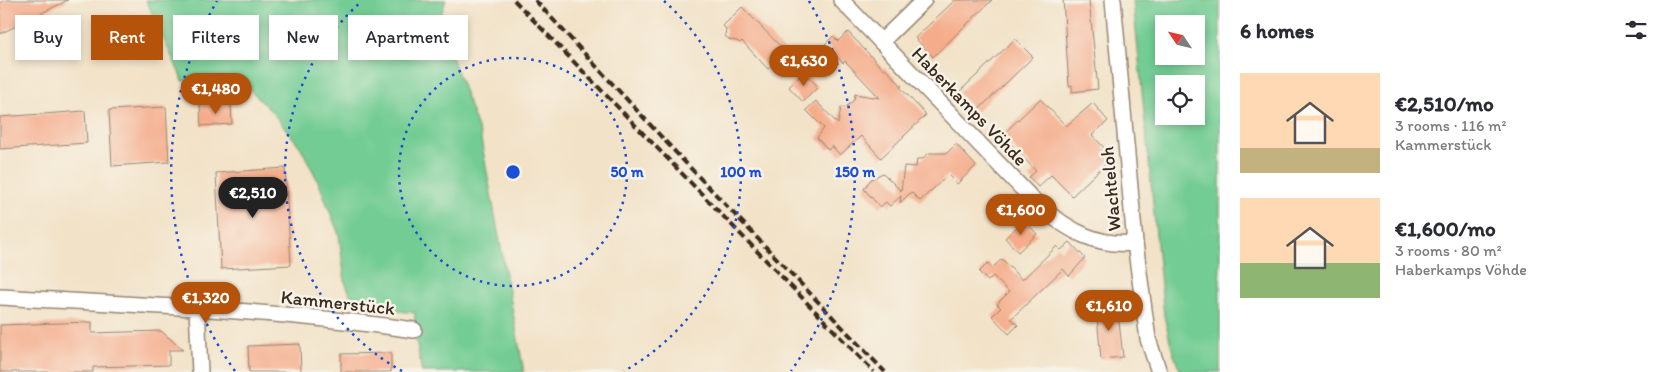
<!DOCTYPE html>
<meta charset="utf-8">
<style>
body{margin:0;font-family:Itim,sans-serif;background:#f7f7f7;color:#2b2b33;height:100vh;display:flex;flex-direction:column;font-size:19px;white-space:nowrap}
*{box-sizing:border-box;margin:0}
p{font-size:16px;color:#7c7c81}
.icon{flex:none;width:28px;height:28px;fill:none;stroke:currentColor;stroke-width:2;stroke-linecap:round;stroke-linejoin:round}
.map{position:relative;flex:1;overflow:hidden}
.details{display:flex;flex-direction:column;background:#fff;width:450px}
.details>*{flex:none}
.guide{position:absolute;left:15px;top:15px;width:475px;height:45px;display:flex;gap:10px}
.needle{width:32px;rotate:305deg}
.controls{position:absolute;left:1155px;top:15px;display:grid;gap:10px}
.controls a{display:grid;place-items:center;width:50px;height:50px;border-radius:0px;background:#fff;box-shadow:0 2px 8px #0003;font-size:25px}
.price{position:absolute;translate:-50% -42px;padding:0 11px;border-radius:18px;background:#b45309;color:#fff;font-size:16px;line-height:32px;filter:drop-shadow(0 1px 2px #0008)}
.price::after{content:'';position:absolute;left:50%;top:30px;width:15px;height:11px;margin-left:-8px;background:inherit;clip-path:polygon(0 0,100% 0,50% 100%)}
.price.active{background:#222;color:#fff}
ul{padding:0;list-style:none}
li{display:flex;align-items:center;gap:15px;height:125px;padding:0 20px}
li span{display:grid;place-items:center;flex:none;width:140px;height:100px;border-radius:0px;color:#555}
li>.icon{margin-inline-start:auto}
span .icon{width:60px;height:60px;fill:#fffc;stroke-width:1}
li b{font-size:21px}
h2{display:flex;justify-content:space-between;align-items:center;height:60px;padding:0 20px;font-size:21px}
.pill{padding:0 18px;border-radius:0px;background:#fff;box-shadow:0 2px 8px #0003;font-size:18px;line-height:45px}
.pill.active{background:#b45309;color:#fff}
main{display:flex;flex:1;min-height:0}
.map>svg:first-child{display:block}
</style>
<main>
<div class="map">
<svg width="1220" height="372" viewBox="0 0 1220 372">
<rect width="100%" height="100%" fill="#f7f3e8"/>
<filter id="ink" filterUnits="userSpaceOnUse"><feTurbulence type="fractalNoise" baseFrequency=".02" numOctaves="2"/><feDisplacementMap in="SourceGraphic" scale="10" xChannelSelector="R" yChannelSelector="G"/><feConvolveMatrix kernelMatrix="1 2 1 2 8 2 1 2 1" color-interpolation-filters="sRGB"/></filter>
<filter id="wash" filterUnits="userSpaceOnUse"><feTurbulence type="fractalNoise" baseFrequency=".0096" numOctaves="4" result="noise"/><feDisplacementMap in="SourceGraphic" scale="20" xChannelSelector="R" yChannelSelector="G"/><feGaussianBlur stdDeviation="1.12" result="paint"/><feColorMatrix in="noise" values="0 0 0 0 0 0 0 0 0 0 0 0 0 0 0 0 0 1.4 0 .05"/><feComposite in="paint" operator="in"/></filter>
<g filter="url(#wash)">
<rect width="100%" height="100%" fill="#f2e2c7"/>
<g fill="#72cc93" stroke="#567b58" fill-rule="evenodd">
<polygon points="146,0 446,0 439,21 480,134 524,372 422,372 414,330 415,313 355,306 345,282 339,235 318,181 301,148 273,113 240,80 183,81"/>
<path d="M1133,0H1220V372H1181L1173,353L1164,316ZM1164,24H1196V56H1164ZM1164,84H1196V116H1164Z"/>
</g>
<g id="blocks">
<g fill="#f5ac8a">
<polygon points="6,0 68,0 0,34 0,3"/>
<polygon points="955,0 992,0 933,57 915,38"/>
<polygon points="1063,0 1089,0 1098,89 1072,92 1072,85 1069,86"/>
<polygon points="742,7 786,52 768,69 742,41 740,43 737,41 730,40 725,36 726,29 723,26"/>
<polygon points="848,32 883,69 884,67 902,86 900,87 926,115 881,158 861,136 840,155 832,146 828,150 817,138 824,128 806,110 816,101 838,124 841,107 845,108 854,100 855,94 880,98 845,61 843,63 825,44 833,36 838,41"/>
<polygon points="1015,39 1033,57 976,112 958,93"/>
<polygon points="804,72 818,87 803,102 789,87"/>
<polygon points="1040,99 1066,126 1093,103 1108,121 1092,135 1113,157 1072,196 1051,175 1038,187 1029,177 1036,171 1002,135"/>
<polygon points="231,104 232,124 201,126 200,105"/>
<polygon points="166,107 169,162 112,166 109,110"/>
<polygon points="85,111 87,143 0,149 0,117"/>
<polygon points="956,144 976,166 957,184 948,175 920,201 911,192 900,203 901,196 890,206 886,202 880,207 864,189 871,179 883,173 901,191 904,166 916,167 917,159 922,159 929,153 947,153"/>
<polygon points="285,168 291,265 221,269 216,173"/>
<polygon points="1024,220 1037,234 1018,252 1005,238"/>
<polygon points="1070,242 1085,258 1069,276 1063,269 1011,319 1018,325 1009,334 992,316 1001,308 997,304 1009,292 993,276 988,281 979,272 988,263 992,268 1002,259 1022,280 1057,246 1061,250"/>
<polygon points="1117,304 1123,357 1101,359 1096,306"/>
<polygon points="92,322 92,333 161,331 183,350 169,350 169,365 93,367 93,372 0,372 0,325"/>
<polygon points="300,344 301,372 249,372 248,346"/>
<polygon points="391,353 391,372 341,372 341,354"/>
</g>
</g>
</g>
<g filter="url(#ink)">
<use href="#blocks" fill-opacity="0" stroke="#968672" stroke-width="1"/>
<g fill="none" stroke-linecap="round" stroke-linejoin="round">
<defs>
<g id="street">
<path d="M841,0L1040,207C1069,230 1096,247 1135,243"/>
<polyline points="1113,0 1135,243 1148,339 1159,372"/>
<polyline points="881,42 924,0"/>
<path d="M0,297C138,305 277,310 414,330"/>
<polyline points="197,308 200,372"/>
</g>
</defs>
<use href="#street" stroke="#968672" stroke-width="18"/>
<use href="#street" stroke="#fff" stroke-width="15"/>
<g stroke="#3b2a1e" stroke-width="4" stroke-dasharray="8 4" stroke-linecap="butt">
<polyline points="514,0 874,372"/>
<polyline points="535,0 680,157 885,372"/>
</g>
</g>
</g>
<g fill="none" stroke="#1d4ed8" stroke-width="2.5" stroke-dasharray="2.5 5">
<circle cx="513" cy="172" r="114"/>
<path d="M402 371A228 228 0 0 1 362 1M664 1A228 228 0 0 1 624 371"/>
<path d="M235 371A342 342 0 0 1 217 1M809 1A342 342 0 0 1 791 371"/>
</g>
<g text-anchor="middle" stroke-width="5" stroke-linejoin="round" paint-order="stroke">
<g font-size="19" fill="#3b2a1e" stroke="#f7f3e8">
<text transform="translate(970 106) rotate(46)" y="7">Haberkamps Vöhde</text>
<text transform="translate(1110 189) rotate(-95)" y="7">Wachteloh</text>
<text transform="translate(338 302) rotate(6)" y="7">Kammerstück</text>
</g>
</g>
<circle cx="513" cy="172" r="8" fill="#1d4ed8" stroke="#f7f3e8" stroke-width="2.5"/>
<g font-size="15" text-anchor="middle" font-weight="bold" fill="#1d4ed8" stroke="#f7f3e8" stroke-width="5" stroke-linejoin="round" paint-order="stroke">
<text x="627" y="177">50 m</text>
<text x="741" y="177">100 m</text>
<text x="855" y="177">150 m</text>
</g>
</svg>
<div class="controls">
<a><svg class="needle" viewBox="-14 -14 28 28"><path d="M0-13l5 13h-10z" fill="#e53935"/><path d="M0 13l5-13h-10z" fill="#7c7c81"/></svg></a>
<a><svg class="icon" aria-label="locate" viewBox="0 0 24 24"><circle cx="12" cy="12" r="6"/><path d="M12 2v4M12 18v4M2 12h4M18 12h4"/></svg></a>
</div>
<b class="price" style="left:804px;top:87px">€1,630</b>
<b class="price" style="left:216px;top:115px">€1,480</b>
<b class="price active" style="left:253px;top:219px">€2,510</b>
<b class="price" style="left:1021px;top:236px">€1,600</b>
<b class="price" style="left:206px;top:324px">€1,320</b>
<b class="price" style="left:1109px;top:332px">€1,610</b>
<div class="guide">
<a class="pill">Buy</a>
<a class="pill active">Rent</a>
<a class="pill">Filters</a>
<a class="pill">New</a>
<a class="pill">Apartment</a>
</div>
</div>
<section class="details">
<h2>6 homes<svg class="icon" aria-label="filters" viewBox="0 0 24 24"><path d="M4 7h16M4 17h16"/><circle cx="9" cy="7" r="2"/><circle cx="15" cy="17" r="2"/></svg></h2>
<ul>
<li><span style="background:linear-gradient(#ffd9b3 75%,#c2b280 0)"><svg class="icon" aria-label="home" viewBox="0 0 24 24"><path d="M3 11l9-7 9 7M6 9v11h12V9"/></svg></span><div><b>€2,510/mo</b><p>3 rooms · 116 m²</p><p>Kammerstück</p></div></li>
<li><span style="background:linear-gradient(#ffd9b3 65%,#8fb573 0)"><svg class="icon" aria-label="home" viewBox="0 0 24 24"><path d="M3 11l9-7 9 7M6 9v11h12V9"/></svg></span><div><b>€1,600/mo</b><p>3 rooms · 80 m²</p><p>Haberkamps Vöhde</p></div></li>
</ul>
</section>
</main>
